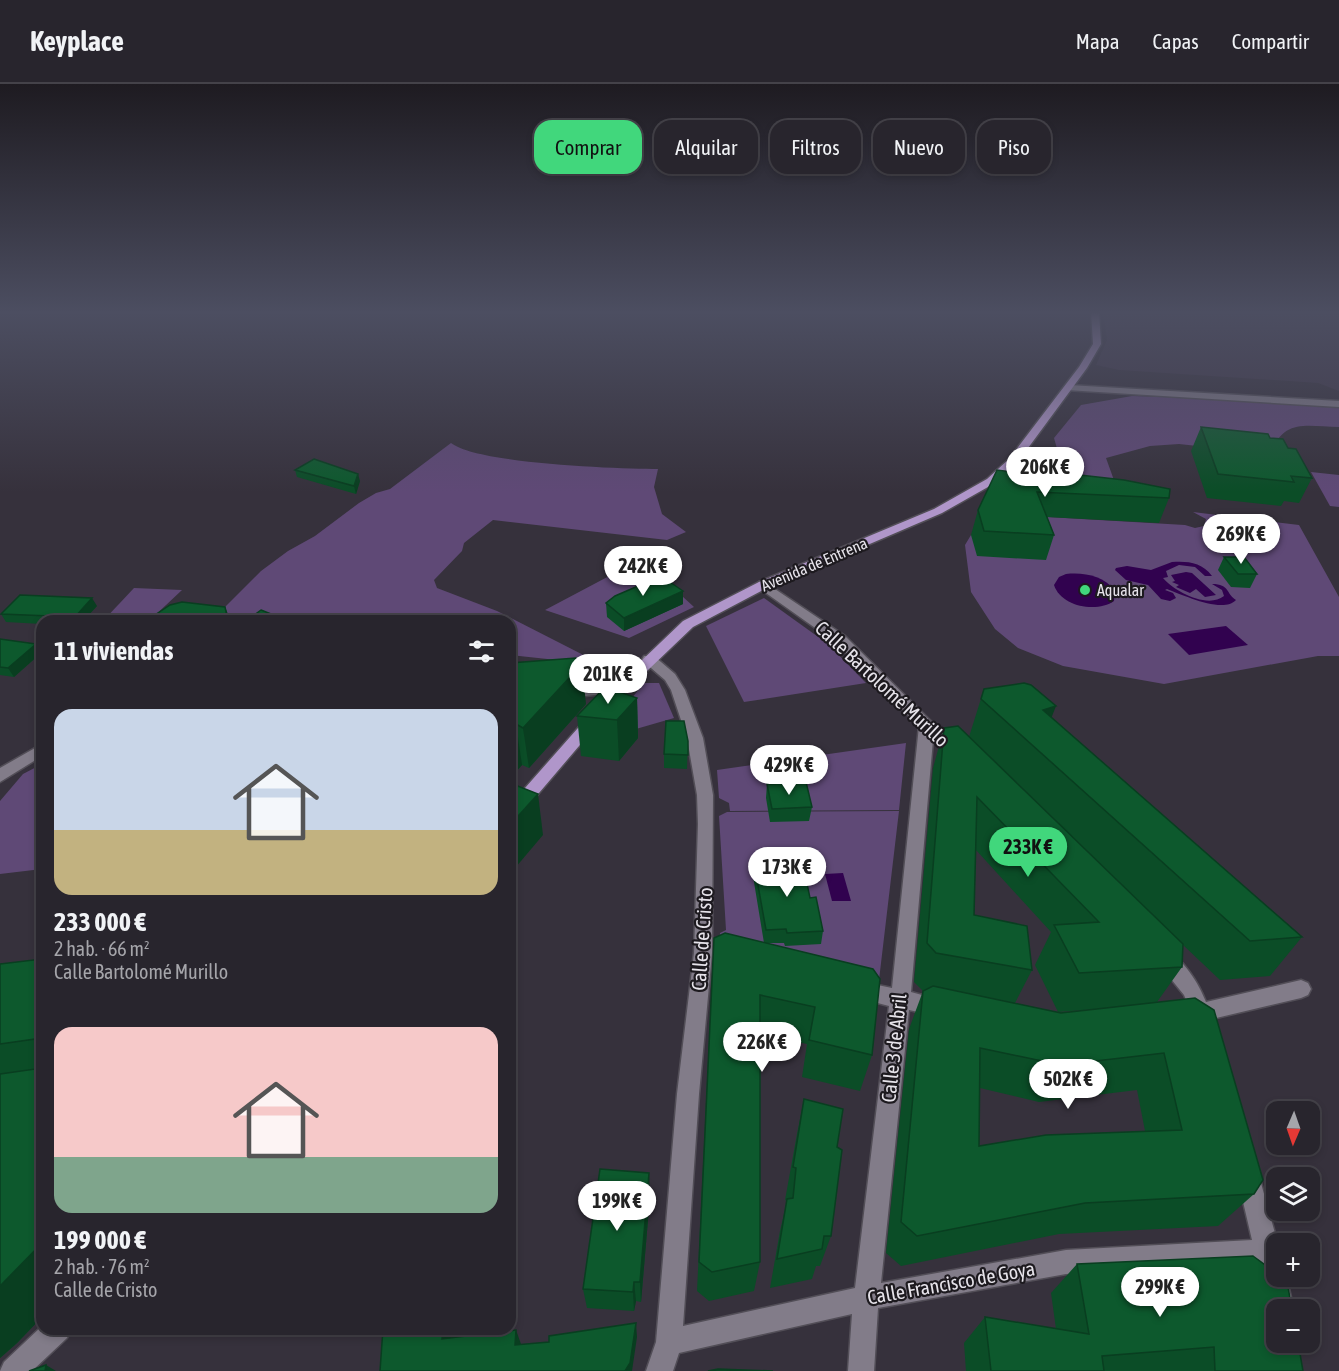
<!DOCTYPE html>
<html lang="es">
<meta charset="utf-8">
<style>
body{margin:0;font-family:"Asap Condensed",sans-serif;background:#302d35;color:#f1f3f6;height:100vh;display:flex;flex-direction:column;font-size:22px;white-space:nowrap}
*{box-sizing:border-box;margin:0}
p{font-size:20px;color:#a5a5aa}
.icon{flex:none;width:33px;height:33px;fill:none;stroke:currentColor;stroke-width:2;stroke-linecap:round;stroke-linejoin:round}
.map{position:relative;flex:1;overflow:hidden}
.side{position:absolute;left:36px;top:531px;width:480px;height:720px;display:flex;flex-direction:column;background:#28252d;border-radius:18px;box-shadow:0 3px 9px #0003,0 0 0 2px #444249}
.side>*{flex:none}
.guide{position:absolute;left:534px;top:36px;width:570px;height:54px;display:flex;gap:12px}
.needle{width:39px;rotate:182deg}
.buttons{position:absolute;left:1266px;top:1017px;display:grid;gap:12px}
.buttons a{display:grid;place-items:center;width:54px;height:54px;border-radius:12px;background:#28252d;box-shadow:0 3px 9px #0003,0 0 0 2px #444249;font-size:30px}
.price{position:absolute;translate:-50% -51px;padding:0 14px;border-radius:21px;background:#fff;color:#222;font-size:20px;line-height:39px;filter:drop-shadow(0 2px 3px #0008)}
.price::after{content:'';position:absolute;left:50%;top:36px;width:18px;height:14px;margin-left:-9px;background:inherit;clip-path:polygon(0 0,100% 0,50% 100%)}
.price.on{background:#41d77c;color:#111}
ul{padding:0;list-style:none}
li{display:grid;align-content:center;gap:12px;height:318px;padding:0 18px}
li span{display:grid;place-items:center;height:186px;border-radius:18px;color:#555}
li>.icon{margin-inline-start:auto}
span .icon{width:108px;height:108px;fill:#fffc;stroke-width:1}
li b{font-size:26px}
h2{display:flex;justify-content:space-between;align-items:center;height:72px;padding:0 18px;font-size:26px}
.tag{padding:0 21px;border-radius:18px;background:#28252d;box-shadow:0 3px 9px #0003,0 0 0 2px #444249;font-size:21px;line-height:54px}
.tag.on{background:#41d77c;color:#111}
header{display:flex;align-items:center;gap:36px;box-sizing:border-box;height:84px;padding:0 30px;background:#28252d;border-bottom:2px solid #444249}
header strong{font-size:28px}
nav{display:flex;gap:33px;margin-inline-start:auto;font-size:21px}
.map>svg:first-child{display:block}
</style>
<header>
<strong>Keyplace</strong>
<nav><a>Mapa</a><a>Capas</a><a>Compartir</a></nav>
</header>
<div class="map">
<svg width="1339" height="1287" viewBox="0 0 1339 1287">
<rect width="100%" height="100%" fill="#36313c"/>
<polygon fill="#403849" points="1103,228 1339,228 1339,307 1318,299 1119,286 1096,281 1107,256"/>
<g fill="#5f4976">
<path d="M1132,312L1226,315L1339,323V343C1309,343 1283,333 1271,370L1179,360L1150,362L1106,374L1115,399L1046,392L1058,368L1054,354L1081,321Z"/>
<path d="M451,359C478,380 619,385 658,385L654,403L662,430L686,448L667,456L493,436L464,459L462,467L434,496L437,504L497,527L603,581L510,571V537H211L261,487L288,467L315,452L359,419L376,409L390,405Z"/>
<polygon points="1311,388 1339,391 1339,423 1330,422"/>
<polygon points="1193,428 1299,441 1339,513 1339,572 1318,572 1164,600 1063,582 1018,564 995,545 971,508 965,461 971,451 1030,432 1185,441 1195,444 1204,442 1206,435"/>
<polygon points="644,469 670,501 694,523 629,554 545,526 630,481"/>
<polygon points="134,504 182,506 149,537 103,537"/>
<polygon points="764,514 828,560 866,599 744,618 706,542"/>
<polygon points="644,599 659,599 674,634 629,647 610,641"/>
<polygon points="906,659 899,726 730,727 729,719 719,714 717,686"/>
<polygon points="42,680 42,785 0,790 0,717 23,690"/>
<polygon points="899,727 879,896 719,861 720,849 726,846 719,732 727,728"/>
</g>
<g fill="#31024f">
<path d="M1172,478C1187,477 1202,478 1212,492H1205L1195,483L1179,481L1166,487L1168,493L1163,494C1175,508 1208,525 1224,512L1222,506L1212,500C1230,500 1226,510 1236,516C1223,530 1183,511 1167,505L1165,506L1173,509L1176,514L1170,517L1161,515L1148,501L1126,496L1115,486L1116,484L1127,482L1151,486Z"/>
<polygon points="1186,488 1192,489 1216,511 1205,513 1196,505 1190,509 1176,503 1179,501 1172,498 1175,497 1171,491"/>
<path d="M1066,490C1084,488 1103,492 1115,506L1114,517C1097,529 1061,523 1054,501L1059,493Z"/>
<polygon points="1226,542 1248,561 1189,571 1168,550"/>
<polygon points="843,789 851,817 832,817 825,790"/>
</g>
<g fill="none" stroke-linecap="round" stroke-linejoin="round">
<defs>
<g id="minor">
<polygon points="1069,301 1339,317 1339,323 1066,306 1066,302"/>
<polygon points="763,497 845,552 962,668 959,672 949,672 933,656 911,908 944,917 947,923 944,929 937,932 909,926 881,1199 1066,1166 1252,1156 1237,1092 1240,1084 1248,1081 1256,1084 1259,1092 1278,1160 1276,1192 1286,1192 1294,1226 1276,1226 1276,1236 1273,1235 1258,1180 1066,1190 878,1224 874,1287 848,1287 852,1230 679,1269 673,1287 646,1287 656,1258 677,1010 694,869 698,740 697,711 687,654 671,606 665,596 644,578 642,575 644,572 654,572 675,590 685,606 703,654 713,711 712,869 699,1010 683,1242 855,1204 889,922 851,912 848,906 851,900 858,897 892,904 919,642 835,558 759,504 757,501 759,498"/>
<polygon points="620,600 625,602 627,605 625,608 564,614 557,609 564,604"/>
<polygon points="42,660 42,672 0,698 0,684"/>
<path d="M1164,866C1183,873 1199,900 1206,918L1301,896L1308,899L1311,905L1308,911L1301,914L1212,935L1210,939L1203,942L1186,936L1183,930L1189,923L1184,911L1154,874L1157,868Z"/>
<polygon points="42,1242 42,1245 71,1245 67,1254 32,1287 0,1287 4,1278"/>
</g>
<polygon id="major" points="1091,228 1099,228 1101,260 1087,284 1017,379 995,399 942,429 767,504 693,543 625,608 516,736 510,738 510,721 615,602 683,537 759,498 934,425 987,395 1009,375 1079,283 1093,260"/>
</defs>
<use href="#minor" stroke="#524e57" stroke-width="3"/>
<use href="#major" stroke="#524e57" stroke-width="3"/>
<use href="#minor" fill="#827c89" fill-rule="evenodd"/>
<use href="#major" fill="#b096ca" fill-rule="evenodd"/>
</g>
<g fill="#0b4d27" fill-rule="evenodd">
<polygon points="1201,343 1270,354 1288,364 1312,394 1299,419 1284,417 1281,422 1207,414 1191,367"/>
<polygon points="1018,384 1169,414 1159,439 1047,433 1054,451 1046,476 977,472 971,451 978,426 1017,389"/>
<polygon points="295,386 360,397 356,410 297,393"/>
<polygon points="1224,473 1257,490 1250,504 1231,503 1218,486"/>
<polygon points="683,507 683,520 624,547 607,533 606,519"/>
<polygon points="97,522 83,537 42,537 42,540 6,538 1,530"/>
<polygon points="0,555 36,560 41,569 14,593 0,591"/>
<polygon points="510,579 586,620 529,684 522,681 510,694"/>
<path d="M984,605L1051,633L1302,853L1270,892L1220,896L1183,861L1182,883L1157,918L1254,1110L1218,1142L1059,1150L901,1182L886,1169L909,945L923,907L914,898L933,684L944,644L969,653ZM976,766L1051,848L1035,881L1058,928L1096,925L1061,929L1015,919L1032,886L974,831ZM980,1004L1039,1018L1137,1006L1145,1047L979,1062Z"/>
<polygon points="637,614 638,654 619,677 581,672 577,632"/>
<polygon points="688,657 687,685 664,684 664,670"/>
<polygon points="767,700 812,723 809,737 770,738 766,714"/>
<polygon points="754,779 810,814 823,847 821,860 785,862 784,859 767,859 872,971 860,1007 802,993 807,960 760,950 760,1178 754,1207 709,1217 697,1207 712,893 764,859 753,792"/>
<polygon points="42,875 42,1233 17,1259 0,1274 0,880"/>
<polygon points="804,1015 837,1063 831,1152 820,1182 816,1182 812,1195 770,1204 780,1147 787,1117 785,1116 797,1050"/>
<polygon points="650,1112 641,1218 636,1217 634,1227 587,1224 583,1205"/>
<polygon points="1077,1180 1303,1287 966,1287 964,1259 985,1233 1056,1245 1051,1209"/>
</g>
<g fill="#093e20">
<polygon points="358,390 360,397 356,410 354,402"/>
<polygon points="683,507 683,520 624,547 624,534"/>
<polygon points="92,514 97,522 83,537 77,537 75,533"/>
<polygon points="225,523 231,537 228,537"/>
<polygon points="36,560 41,569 14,593 8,584"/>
<polygon points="582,580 586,620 529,684 523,644"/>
<polygon points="637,614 638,654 619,677 617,636"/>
<polygon points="1056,622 1040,663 1043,626"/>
<polygon points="516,640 522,681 510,694 510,647"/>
<polygon points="538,710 543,751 510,790 510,741"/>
<polygon points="649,1089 650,1112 641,1218 640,1198"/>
<polygon points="42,1159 42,1233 17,1259 0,1274 0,1202"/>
<polygon points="634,1198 636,1217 634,1227 633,1208"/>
<polygon points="636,1239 637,1253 632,1287 625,1287"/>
<polygon points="443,1245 451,1245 451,1269 442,1255"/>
<polygon points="516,1246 521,1260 521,1275 515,1261"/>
<polygon points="46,1281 56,1287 45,1287"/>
</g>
<g fill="#0d592d" stroke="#093e20" stroke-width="1.5" fill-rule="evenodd">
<polygon points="1201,343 1268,350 1270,354 1283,355 1288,364 1296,365 1312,394 1291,392 1294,398 1218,390"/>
<polygon points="314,375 358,390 354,402 295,386"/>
<polygon points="1018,384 1124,396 1170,405 1169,414 1037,408 1054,451 984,447 978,426 997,386 1020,389"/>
<polygon points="1224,473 1244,473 1257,490 1238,490"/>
<polygon points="661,492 683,507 624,534 606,519 615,512"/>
<polygon points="20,511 92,514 75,533 1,530"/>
<polygon points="182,518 225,523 228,537 146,537 170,521"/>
<polygon points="261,526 281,534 277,537 246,537"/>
<polygon points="0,555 36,560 8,584 0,583"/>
<polygon points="576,574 582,580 523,644 516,640 510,647 510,579"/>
<polygon points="1024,599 1031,601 1056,622 1043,626 1302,853 1250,857 981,615 984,605"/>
<polygon points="605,603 637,614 617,636 577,632"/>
<polygon points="666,637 684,637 688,657 688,671 664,670"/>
<polygon points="958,642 1183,860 1182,883 1079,889 1054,841 1099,838 977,713 974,831 1027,842 1032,886 936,869 927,859 944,644"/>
<polygon points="806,698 812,723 772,725 767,700"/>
<polygon points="510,699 538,710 510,741"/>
<polygon points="802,776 810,814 816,813 823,847 787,849 786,845 766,846 754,779"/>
<polygon points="725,849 873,885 880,895 872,971 809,956 815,923 760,911 760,1178 712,1188 699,1178 714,854"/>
<polygon points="42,875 42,954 0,960 0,880"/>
<path d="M933,902L1061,929L1195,914L1214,926L1263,1096L1254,1110L1085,1119L917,1152L901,1138L923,907ZM980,964L1061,981L1164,969L1182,1046L1046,1051L979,1062Z"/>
<polygon points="42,984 42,1159 0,1202 0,990"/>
<polygon points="804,1015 843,1025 837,1063 842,1066 831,1152 824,1152 822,1165 777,1175 787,1115 793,1114 796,1084 793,1083"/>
<polygon points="600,1085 649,1089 640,1198 634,1198 633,1208 583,1205"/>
<polygon points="1253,1172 1276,1189 1276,1192 1281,1192 1287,1197 1292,1226 1276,1226 1276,1258 1298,1258 1303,1287 1215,1287 1214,1263 1102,1272 1104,1287 991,1287 985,1233 1089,1250 1077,1180"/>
<polygon points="636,1239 630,1279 625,1287 380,1287 383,1245 443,1245 442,1255 516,1246 515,1261 549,1258 549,1252"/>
<polygon points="46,1281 45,1287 29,1287"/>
<polygon points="718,1285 773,1287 708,1287"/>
</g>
<linearGradient id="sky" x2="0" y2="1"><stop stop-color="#1e1b21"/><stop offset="0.56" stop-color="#4c4e61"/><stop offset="1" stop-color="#4c4e61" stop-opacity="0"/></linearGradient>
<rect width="1339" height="408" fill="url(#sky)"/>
<circle fill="#41d77c" stroke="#1d1a1f" stroke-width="2" cx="1085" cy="506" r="6"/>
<g text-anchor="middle" stroke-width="4.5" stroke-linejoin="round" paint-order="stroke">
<g font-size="16" fill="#e6e3ea" stroke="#1d1a1f">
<text transform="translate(814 480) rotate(-23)" y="6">Avenida de Entrena</text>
</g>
<g font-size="16" fill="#e6e3ea" stroke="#1d1a1f" text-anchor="start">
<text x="1097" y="512">Aqualar</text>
</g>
<g font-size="20" fill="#e6e3ea" stroke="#1d1a1f">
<text transform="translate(882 600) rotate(43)" y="7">Calle Bartolomé Murillo</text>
<text transform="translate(702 855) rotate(-86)" y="7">Calle de Cristo</text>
<text transform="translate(894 964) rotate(-84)" y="7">Calle 3 de Abril</text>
<text transform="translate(951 1199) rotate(-10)" y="7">Calle Francisco de Goya</text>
</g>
</g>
</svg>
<div class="buttons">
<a><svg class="needle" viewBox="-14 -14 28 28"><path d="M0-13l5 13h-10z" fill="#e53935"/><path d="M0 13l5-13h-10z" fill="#a5a5aa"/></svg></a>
<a><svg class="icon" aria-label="layers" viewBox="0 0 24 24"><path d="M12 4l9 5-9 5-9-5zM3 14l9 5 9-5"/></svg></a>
<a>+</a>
<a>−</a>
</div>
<b class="price" style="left:1045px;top:414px">206K €</b>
<b class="price" style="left:1241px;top:481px">269K €</b>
<b class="price" style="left:643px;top:513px">242K €</b>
<b class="price" style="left:608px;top:621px">201K €</b>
<b class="price" style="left:789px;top:712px">429K €</b>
<b class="price on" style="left:1028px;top:794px">233K €</b>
<b class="price" style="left:787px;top:814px">173K €</b>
<b class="price" style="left:762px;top:989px">226K €</b>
<b class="price" style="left:1068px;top:1026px">502K €</b>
<b class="price" style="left:617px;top:1148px">199K €</b>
<b class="price" style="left:1160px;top:1234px">299K €</b>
<div class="guide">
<a class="tag on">Comprar</a>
<a class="tag">Alquilar</a>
<a class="tag">Filtros</a>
<a class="tag">Nuevo</a>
<a class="tag">Piso</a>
</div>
<section class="side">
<h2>11 viviendas<svg class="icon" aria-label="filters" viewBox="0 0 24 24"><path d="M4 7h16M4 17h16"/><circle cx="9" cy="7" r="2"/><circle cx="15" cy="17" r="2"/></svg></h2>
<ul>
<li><span style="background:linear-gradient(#c9d6e8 65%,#c2b280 0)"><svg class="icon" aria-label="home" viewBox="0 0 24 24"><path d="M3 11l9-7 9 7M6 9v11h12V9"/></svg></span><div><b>233 000 €</b><p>2 hab. · 66 m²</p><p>Calle Bartolomé Murillo</p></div></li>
<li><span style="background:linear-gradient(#f6c9c9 70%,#7fa58c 0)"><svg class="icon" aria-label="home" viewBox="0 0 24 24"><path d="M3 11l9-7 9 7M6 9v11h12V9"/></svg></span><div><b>199 000 €</b><p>2 hab. · 76 m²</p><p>Calle de Cristo</p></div></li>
</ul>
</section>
</div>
